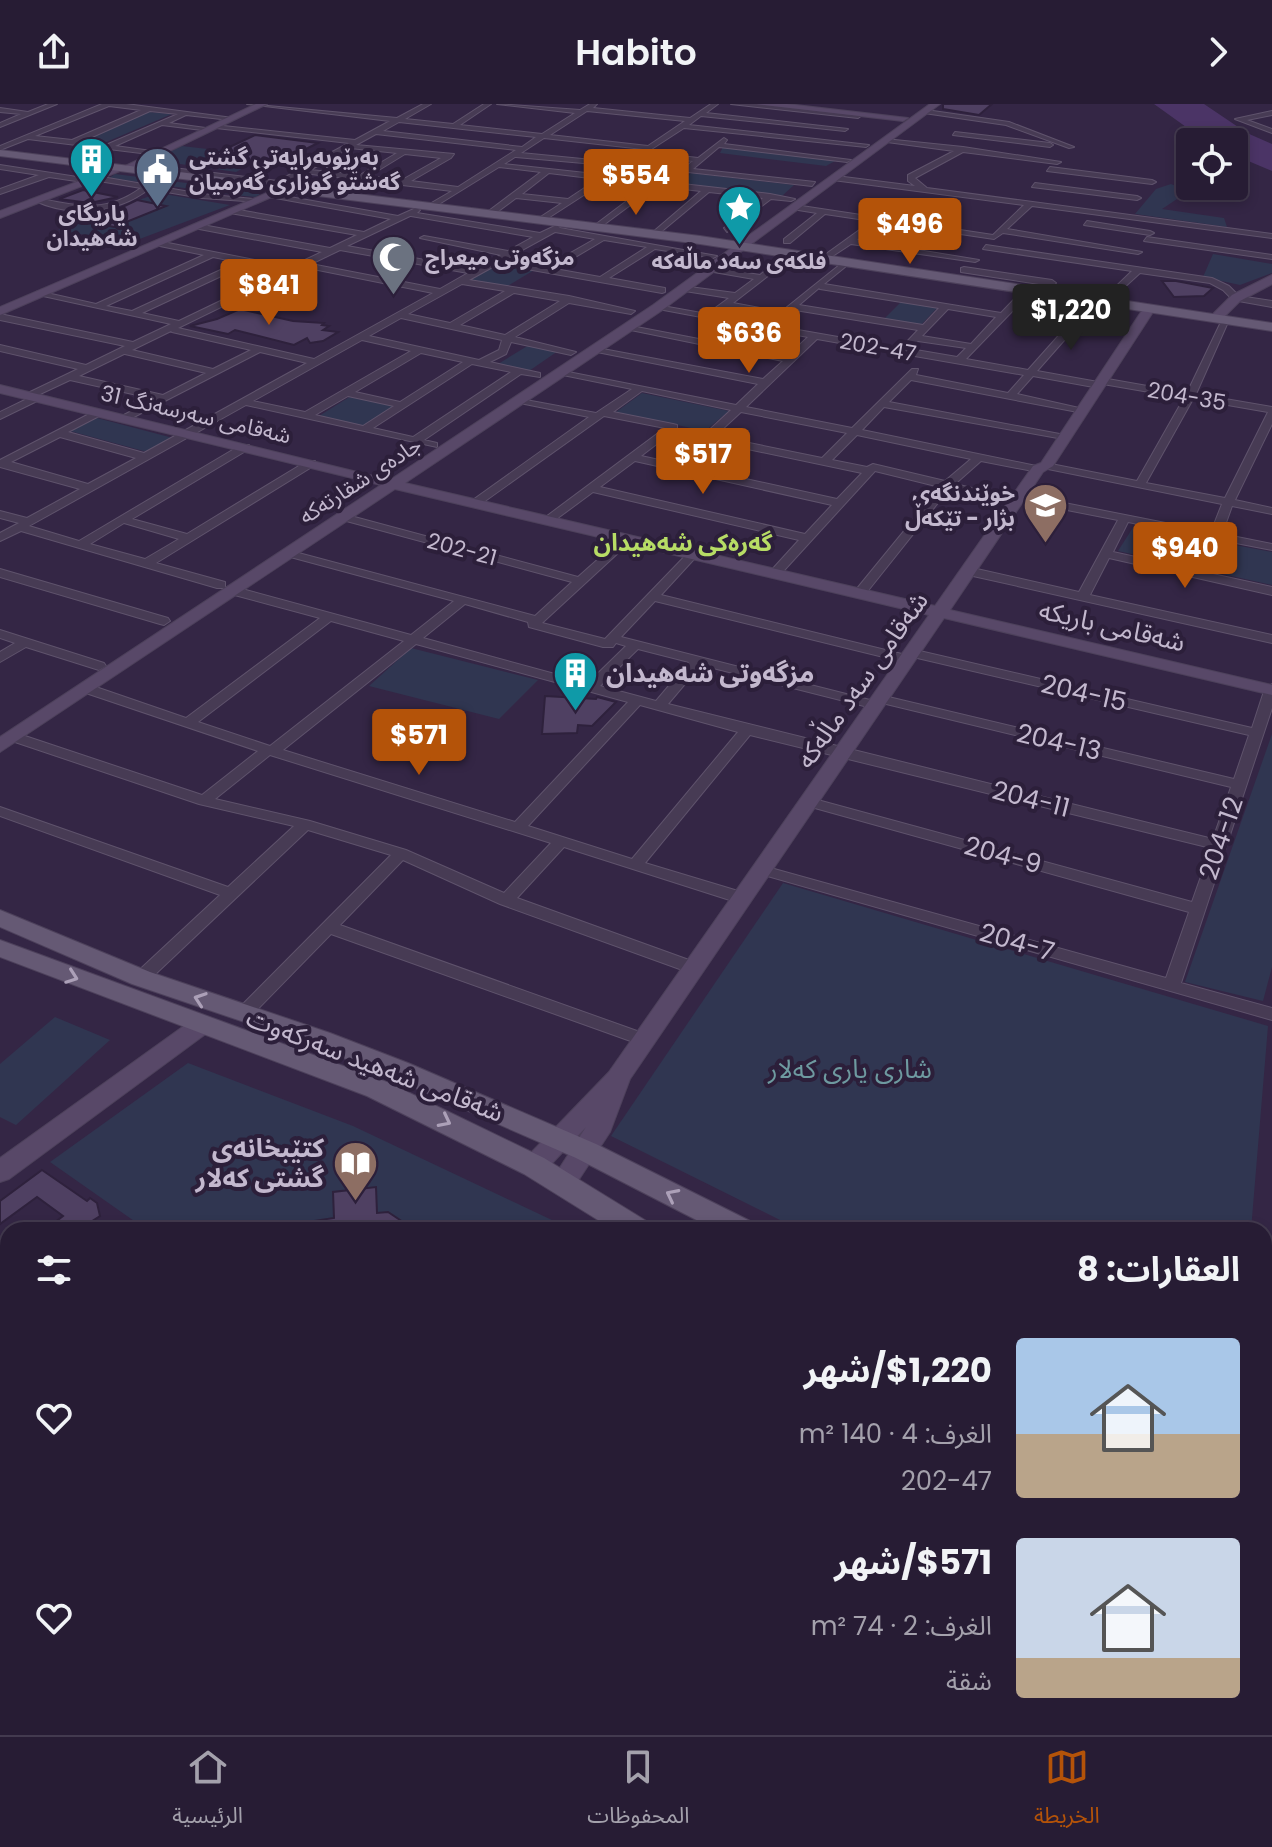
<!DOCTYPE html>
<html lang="ar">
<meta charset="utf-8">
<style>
body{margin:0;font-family:Poppins,"Noto Sans Arabic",sans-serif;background:#2f253c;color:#f1f3f6;direction:rtl;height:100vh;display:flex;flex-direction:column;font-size:30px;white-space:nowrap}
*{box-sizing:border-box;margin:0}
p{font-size:26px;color:#a4a1ac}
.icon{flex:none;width:44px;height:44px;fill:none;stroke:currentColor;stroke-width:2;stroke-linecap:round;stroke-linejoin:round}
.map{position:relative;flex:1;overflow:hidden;direction:ltr}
.drawer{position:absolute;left:0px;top:1118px;width:1272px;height:514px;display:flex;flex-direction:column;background:#271c34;border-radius:24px 24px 0 0;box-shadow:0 4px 12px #0003,0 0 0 2px #433a4f;direction:rtl}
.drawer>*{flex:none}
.controls{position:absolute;left:1176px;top:24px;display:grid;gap:16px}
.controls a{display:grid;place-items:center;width:72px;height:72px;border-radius:8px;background:#271c34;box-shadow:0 4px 12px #0003,0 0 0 2px #433a4f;font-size:40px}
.price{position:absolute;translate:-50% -68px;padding:0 18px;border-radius:8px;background:#b45309;color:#fff;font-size:26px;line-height:52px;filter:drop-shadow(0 2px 4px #0008)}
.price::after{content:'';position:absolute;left:50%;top:48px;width:24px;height:18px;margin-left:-12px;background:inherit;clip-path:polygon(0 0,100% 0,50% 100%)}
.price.on{background:#222;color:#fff}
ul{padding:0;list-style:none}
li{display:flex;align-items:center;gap:24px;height:200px;padding:0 32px}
li span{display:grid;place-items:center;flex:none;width:224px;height:160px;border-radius:8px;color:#555}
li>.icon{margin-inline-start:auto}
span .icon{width:96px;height:96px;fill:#fffc;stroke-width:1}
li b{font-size:34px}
h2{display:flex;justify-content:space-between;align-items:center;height:96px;padding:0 32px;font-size:34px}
header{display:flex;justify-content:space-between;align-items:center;height:104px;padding:0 32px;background:#271c34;font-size:36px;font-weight:600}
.tab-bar{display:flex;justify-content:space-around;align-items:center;height:112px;border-top:2px solid #433a4f;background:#271c34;font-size:22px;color:#a4a1ac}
.tab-bar a{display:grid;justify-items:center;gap:4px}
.tab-bar .on{color:#b45309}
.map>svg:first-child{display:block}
</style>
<header><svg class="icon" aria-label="forward" viewBox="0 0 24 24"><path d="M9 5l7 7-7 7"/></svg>Habito<svg class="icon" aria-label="share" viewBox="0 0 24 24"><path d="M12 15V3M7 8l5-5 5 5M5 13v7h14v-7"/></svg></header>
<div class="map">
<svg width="1272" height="1631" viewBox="0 0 1272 1631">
<rect width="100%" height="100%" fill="#342645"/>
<g fill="#303651">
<polygon points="149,8 172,10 104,39 81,37"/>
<polygon points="182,42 266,52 236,68 152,56"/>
<polygon points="723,43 837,56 826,62 720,49"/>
<polygon points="691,69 794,81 782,92 681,79"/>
<polygon points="115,70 257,88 260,90 256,93 244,92 109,74"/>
<polygon points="1171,80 1189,87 1162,105 1224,114 1227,123 1135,110 1156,85"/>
<polygon points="158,89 230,101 129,139 58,126"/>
<polygon points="1213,150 1272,160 1272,169 1240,181 1203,173"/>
<polygon points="499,159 536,165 506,183 469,175"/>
<polygon points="901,198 937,204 920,222 883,216"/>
<polygon points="529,241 558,247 529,267 498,260"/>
<polygon points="642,289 729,307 705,327 616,308"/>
<polygon points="351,292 395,302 364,322 319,312"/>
<polygon points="97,314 173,334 147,348 70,327"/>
<polygon points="1134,422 1272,448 1272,481 1118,447"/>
<polygon points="411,544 538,576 499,615 369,582"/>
<polygon points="1272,630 1272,863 1263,897 1185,878"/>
<polygon points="783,779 1268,922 1251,1126 800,1126 611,1032"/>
<polygon points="55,913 110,936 16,1021 0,1013 0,960"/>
<polygon points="188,959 353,1022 573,1126 147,1126 50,1058"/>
<polygon points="8,1376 8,1529 0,1522 0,1382"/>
<polygon points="1264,1477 1272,1481 1272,1631 693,1631 686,1624 1264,1624"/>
<polygon points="27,1624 202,1624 196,1631 34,1631"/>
</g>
<polygon fill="#4b3466" points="1154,0 1204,0 1247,29 1272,40 1272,67 1234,51 1234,38 1207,38"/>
<g fill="#4f4062" stroke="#2e213c" stroke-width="2">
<polygon points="943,0 992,0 979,11 943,5"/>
<polygon points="255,31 318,39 274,61 200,57"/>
<polygon points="83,86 118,93 90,99 59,95"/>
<polygon points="137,96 166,102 114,123 91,118"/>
<polygon points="1162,177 1176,177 1213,184 1204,192 1174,193"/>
<polygon points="240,205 293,217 324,219 322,221 329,222 323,226 338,228 323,237 310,239 307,234 294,241 235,226 228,230 190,222 217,215"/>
<polygon points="545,592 596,595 597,593 616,598 592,622 578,621 577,629 542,630"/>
<polygon points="42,1066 87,1097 90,1094 97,1099 100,1112 78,1126 45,1126 63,1112 37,1093 0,1120 0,1097"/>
<polygon points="376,1083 377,1109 388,1108 415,1126 307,1126 307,1118 334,1114 333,1088"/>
</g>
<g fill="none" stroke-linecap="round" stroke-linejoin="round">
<defs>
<g id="street">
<polygon points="48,0 57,0 0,23 0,19 21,10 0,8 0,4 28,8"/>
<path d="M102,0H126L233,14L230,16L186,11L169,19L213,25L210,27L162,21L115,42L159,48L157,51L28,35L0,46V42ZM109,2L141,6L72,36L35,32ZM150,7L178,10L106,41L81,38Z"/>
<path d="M247,0L397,14L423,0H431L405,15L453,20L484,0H491L460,21L542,30L575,9L497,0L580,6L590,0H597L593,4L690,14L711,0H718L706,9L848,25L845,27L701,12L689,21L869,41L866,43L684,24L647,48L698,54L724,34L727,36L724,40L851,56L847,58L719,43L693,65L815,78L812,82L688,68L683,71L680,67L693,57L642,52L612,72L770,90L795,95L791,97L771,95L727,128L724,124L763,94L709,88L656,132L653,128L701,87L656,82L598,125L595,121L648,81L607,76L542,118L539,114L562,99L516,94L493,111L486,109L541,68L499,63L431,105L428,101L452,87L303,69L272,85L268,83L272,80L129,61L133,59L278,77L349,39L216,24L214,21L355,36L390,17ZM587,7L685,17L648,42L550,31ZM399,18L536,33L522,43L383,27ZM376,30L516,46L458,83L411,77L451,54L454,50L356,41ZM544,34L643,45L623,59L521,49ZM350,44L397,49L360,71L310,66ZM405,50L441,54L402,76L369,72ZM515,53H516L617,62L604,71L504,60ZM549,69L598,75L568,95L522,90Z"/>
<polygon points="731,0 754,0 861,12 858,14"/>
<polygon points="926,6 1009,18 1074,43 1069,44 1006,21 924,9"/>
<polygon points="1272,7 1272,11 1247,16 1272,25 1272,29 1235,15"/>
<polygon points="955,28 1050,39 1053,41 1050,43 953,31"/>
<polygon points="885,35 963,43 1061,58 1057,60 963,48 915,74 927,84 1272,130 1272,134 1032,102 1007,125 1142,148 1138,150 1003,129 994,135 880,118 857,136 979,156 975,158 851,140 825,157 822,153 872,117 825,110 790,139 784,139 784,135 817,109 792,105 795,101 993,131 1024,101 833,76 836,72 915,82 908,77 908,71 954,47 887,38"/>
<polygon points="0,61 90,75 94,77 90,79 49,73 0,90 0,85 39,71 0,65"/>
<polygon points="1050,63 1152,76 1156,78 1152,80 1047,67"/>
<path d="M96,72L202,90L263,96L259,98L202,94L149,85C116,110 71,114 33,96L37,94C77,102 105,110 141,84L93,76Z"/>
<polygon points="1035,79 1137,92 1141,94 1137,96 1032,83"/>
<path d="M267,89L398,112L416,104L420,106L417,109L540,129L557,121L560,124L717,152L713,154L655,145L609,174L665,184V188L662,189L498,160L469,176L569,192L635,207L631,210L569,199L515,233L576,248L571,251L511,238L506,250L490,258L540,269V273L521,270L424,336L437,339V343L246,301L29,422L79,437L241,341H249V345L132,415L187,430L307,357H315V361L156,459L225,478V484H217L21,427L0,437V429L19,419L0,414V407L27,414L80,385L0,363V356L97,306L101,307V311L68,328L144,349L307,259L260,248L124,318L119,315L120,313L155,295L70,276L38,291L41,294L39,296L0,315V308L27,295L24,292L26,290L78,265L0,247V241L86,261L125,242L0,216V210L133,238L171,220L34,190L38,187L96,200L204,151L155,141L158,137L290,163L322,148L194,124L197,120L330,144L357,131L230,109L233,105L364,128L391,115L270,93ZM410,112H411L533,133L508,147L424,132L420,134L501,151L475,165L347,142ZM555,128L595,135L546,163L504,156ZM604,136L647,143L600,173L555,165ZM340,146L468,169L440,185L311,160ZM213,153L238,158L132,207L106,202ZM247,160L283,167L179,217L142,209ZM303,163L433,189L314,255L178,224ZM462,180L505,187L450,219L408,210ZM514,189L560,197L505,231L460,221ZM401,214L502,236L499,246L479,256L369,232ZM171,227L172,228L251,246L213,265L132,246ZM362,236L411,247L305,308L253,297ZM421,249L463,258L400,298L355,288ZM124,250H125L206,269L163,291L79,272ZM472,260L511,268L413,333L373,324ZM348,292L394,302L363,322L315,311ZM60,333L136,354L88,380L11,358ZM124,419L179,435L145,455L90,440Z"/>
<polygon points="1087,117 1150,127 1154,129 1150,131 1084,121"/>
<polygon points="1147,133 1272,151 1272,155 1144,137"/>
<polygon points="986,141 1212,174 1229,182 1239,192 1272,197 1272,203 1233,196 1223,186 1210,179 1140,169 1106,200 1102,197 1103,195 1132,167 983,145"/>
<path d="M784,152L791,154L733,199L781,208L842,159L846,161L845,163L824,180L1001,209L1021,188H1027V192L966,255L1028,266L1061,229L1083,198H1089L1090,200L1067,233L1037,267L1098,278L1102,274L1187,289L1220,220L1228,218L1196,290L1272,303V320L1235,396L1272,404V410L1232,402L1222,430L1272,440V446L1128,418L1113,448L1272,483V491L1109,454L1090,491L1272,531V539L964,470L962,467L968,463L1079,488L1118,416L1021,397L1020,400L1016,401L949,385L863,493H855V487L940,383L875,367L778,473L774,474L768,470L799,436L593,388L551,419H543V415L665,324L604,312L478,402H470V398L589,313L515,298V294L596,309L632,285L558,270V266L736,301L758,280L587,246L592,243L763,275L783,257L621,224L626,221L788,252L808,233L653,204L657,201L707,210L729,194L685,187L682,186V182L735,189L754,175L708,167V163L760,171ZM819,184L820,185L939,204L923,221L799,201ZM728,203L776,212L766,220L716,212ZM948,205L996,213L971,240L922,232ZM795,206L918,226L901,244L775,222ZM817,235L1024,271L1008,289L916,271L918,265H912L852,324L746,303ZM918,237L966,244L957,253L910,245ZM1033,272L1099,284L1103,280L1184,294L1137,377L1046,359L1041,363L862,326L884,303L1069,336L1070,334L1065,331L889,298L911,276L1083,309L1088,306L1017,290ZM642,287L731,306L705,330L677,325V321L673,320L613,308ZM1193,295L1268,308L1225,394L1146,379ZM741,308L847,329L822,354L715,332ZM671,329L862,369L837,395L641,352ZM857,331L971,355L945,377L873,360L867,363L832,356ZM635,357L832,401L805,430L600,383ZM981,357L1038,368L1043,364L1222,400L1211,428L1019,390L1015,391L1014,394L955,380Z"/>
<polygon points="964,163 1052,176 1056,179 1052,182 961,168 961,164"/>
<path d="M339,411H347L578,473L622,434H630V438L542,519L605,535L687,450L691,448L697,452L695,454L661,491L906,551V546L911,545L1252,624L1265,584L1272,580V604L1181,879L1272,904V916L757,769L754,766L762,761L767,763L1166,874L1189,808L804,701L802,698L804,695H814L1192,798L1211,744L750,631L645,759L748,790L750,794L748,798H736L564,743L517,794L700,860L702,864L700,868H688L500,800L403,756L340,821L651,932L654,936L651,940H639L331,830L249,914H237L234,910L237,906L391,751L308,726L147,878H135L133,874L135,870L220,791L0,712V703L228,783L294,722L199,700L9,636L7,633L9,630H19L202,691L258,647L80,587V581H90L186,614L320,514L227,489V483L231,482L411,531L454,497L283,451V447H291L535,512L572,478L339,415ZM655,497L908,559L913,558V553L1249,631L1234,675L880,591L875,592L874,597L621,533ZM465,500L528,518L529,523L603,543H613L616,539L626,542L588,579L423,534ZM331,517L404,537L270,642L198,618ZM416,540L628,598L515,718L283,646ZM638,545L689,558L656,597L600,582ZM701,561L876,605L881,604L882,599L1231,683L1213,735L668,600ZM640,601L738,628L632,755L528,722ZM270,651L551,739L504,789L406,746L310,717L215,695Z"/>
<polygon points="0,465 168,514 170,517 164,521 160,520 0,473"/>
<polygon points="0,526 104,559 106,562 99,566 26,543 0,558 0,548 15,539 0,534"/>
<polygon points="493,1624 522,1624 519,1631 490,1631"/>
</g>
<g id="secondary">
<polygon points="256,0 267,0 128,67 119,65"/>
<polygon points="756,0 787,0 908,14 903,17"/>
<polygon points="930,0 940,0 661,207 405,379 935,502 1033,362 1041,359 1141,208 1147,204 1153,208 1053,362 1043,368 950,506 1272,581 1272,591 944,514 630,975 610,1028 572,1086 563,1089 554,1086 550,1079 586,1023 543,1069 534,1072 525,1069 521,1062 525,1055 609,968 929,511 395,385 0,648 0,633 381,381 0,289 0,281 390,376 653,201"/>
<polygon points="111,65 120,67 0,114 0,107"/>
<polygon points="274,86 283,88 0,211 0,203"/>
<polygon points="1272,171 1272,180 1240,197 1220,217 1212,217 1212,211 1232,191"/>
<polygon points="203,912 211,914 215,920 211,926 9,1075 0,1078 0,1054 195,914"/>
<polygon points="1272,1251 1272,1404 1266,1406 1264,1253"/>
</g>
<g id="primary">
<polygon points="0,46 700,132 1272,219 1272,227 700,140 0,52"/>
<polygon points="0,806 150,868 330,929 408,959 596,1040 752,1118 757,1126 716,1126 576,1054 390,973 312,941 132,880 0,823"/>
<polygon points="0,836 387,978 544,1054 648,1118 653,1126 614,1126 524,1070 367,992 0,853"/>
<polygon points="1264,1375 1272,1378 1272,1411 1264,1408"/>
<polygon points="1264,1424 1272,1427 1272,1460 1264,1457"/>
</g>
</defs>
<use href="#street" stroke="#5f536c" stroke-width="2"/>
<use href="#secondary" stroke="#4d415b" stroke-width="2"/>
<use href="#primary" stroke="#4d415b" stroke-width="2"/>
<use href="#street" fill="#473b54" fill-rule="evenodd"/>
<use href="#secondary" fill="#584868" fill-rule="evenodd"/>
<use href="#primary" fill="#655974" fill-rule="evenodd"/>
</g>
<defs><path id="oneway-chevron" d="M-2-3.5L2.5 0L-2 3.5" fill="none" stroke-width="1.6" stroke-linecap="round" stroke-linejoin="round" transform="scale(2)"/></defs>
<g stroke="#aca0b8">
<use href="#oneway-chevron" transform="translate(72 873) rotate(20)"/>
<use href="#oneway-chevron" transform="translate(200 895) rotate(-161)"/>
<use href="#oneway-chevron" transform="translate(445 1017) rotate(27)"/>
<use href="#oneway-chevron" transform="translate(672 1091) rotate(-153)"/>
</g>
<defs>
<symbol id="building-pin" viewBox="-11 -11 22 30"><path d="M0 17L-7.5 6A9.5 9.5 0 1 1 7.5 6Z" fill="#0f9aa8" stroke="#2c1f3a"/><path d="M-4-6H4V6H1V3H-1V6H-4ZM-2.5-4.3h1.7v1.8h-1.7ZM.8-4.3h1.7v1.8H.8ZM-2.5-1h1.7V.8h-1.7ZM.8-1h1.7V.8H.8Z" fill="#fff"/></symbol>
<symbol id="civic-pin" viewBox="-11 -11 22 30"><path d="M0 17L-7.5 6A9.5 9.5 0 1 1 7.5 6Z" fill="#5c6f8a" stroke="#2c1f3a"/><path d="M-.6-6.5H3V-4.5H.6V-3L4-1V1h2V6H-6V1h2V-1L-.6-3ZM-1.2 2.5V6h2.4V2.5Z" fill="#fff"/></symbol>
<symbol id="sight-pin" viewBox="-11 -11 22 30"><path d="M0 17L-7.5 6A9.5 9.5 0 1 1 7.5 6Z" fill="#0f9aa8" stroke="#2c1f3a"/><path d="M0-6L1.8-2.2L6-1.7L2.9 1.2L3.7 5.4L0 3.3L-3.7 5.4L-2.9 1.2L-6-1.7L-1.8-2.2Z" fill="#fff"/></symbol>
<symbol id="mosque-pin" viewBox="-11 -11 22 30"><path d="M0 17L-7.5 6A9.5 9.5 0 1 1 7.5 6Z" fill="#6b7280" stroke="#2c1f3a"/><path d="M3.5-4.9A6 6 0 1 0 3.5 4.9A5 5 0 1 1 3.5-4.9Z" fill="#fff"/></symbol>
<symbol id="school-pin" viewBox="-11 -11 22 30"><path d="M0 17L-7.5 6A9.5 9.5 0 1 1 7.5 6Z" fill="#8d6e63" stroke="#2c1f3a"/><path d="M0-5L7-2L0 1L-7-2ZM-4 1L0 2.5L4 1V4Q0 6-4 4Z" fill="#fff"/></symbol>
<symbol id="library-pin" viewBox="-11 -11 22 30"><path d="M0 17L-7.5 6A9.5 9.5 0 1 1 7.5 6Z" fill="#8d6e63" stroke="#2c1f3a"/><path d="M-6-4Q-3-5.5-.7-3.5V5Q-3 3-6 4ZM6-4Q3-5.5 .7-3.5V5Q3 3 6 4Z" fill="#fff"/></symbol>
</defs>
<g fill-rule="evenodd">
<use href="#building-pin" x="66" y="30" width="51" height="69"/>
<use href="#civic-pin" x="132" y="40" width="51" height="69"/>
<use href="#sight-pin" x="714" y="78" width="51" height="69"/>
<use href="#mosque-pin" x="368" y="128" width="51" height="69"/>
<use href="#school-pin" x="1020" y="376" width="51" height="69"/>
<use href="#building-pin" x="550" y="544" width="51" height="69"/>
<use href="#library-pin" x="330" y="1034" width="51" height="69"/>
</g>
<g text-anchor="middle" stroke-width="8" stroke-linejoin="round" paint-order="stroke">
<g font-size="22" font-weight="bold" fill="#c3b8ce" stroke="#2c1f3a" text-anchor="start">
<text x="189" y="61">بەڕێوبەرایەتی گشتی<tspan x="189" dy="25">گەشتو گوزاری گەرمیان</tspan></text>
<text x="92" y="117" text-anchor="middle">یاریگای<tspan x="92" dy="25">شەهیدان</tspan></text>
<text x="425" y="161">مزگەوتی میعراج</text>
<text x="739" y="165" text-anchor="middle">فلکەی سەد ماڵەکە</text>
<text x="1015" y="397" text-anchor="end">خوێندنگەی<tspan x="1015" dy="25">بژار - تێکەڵ</tspan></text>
</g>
<g font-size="22" fill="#c3b8ce" stroke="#2c1f3a">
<text transform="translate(878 243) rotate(10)" y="8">202-47</text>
<text transform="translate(1187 292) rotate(10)" y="8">204-35</text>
<text transform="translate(196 310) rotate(13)" y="8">شەقامی سەرسەنگ 31</text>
<text transform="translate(360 376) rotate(-33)" y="8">جادەی شقارتەکە</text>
<text transform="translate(462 445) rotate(15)" y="8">202-21</text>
</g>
<g font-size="24" font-weight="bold" fill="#b7dc65" stroke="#2c1f3a">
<text x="683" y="447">گەرەکی شەهیدان</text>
</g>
<g font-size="26" fill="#c3b8ce" stroke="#2c1f3a">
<text transform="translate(1112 522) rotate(13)" y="9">شەقامی باریکە</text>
<text transform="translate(862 576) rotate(-55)" y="9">شەقامی سەد ماڵەکە</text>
<text transform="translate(1084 589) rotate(13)" y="9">204-15</text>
<text transform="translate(1059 638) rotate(13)" y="9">204-13</text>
<text transform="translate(1031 695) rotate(14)" y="9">204-11</text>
<text transform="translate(1221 734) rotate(-71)" y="9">204-12</text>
<text transform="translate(1003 751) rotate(15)" y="9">204-9</text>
<text transform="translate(1017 838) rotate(16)" y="9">204-7</text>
<text transform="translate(375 961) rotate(21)" y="9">شەقامی شەهید سەرکەوت</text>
</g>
<g font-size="26" font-weight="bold" fill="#c3b8ce" stroke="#2c1f3a" text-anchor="start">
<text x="606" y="578">مزگەوتی شەهیدان</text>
<text x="324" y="1053" text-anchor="end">کتێبخانەی<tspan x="324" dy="30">گشتی کەلار</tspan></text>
</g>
<g font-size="26" fill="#6e9aa0" stroke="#2c1f3a">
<text x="850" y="974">شاری یاری کەلار</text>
</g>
</g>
</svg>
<div class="controls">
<a><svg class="icon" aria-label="locate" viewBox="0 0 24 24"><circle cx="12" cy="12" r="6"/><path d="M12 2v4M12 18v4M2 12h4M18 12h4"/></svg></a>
</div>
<b class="price" style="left:636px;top:113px">$554</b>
<b class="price" style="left:910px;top:162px">$496</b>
<b class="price" style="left:269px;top:223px">$841</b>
<b class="price on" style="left:1071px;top:248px">$1,220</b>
<b class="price" style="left:749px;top:271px">$636</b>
<b class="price" style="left:703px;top:392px">$517</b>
<b class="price" style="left:1185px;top:486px">$940</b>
<b class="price" style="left:419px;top:673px">$571</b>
<section class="drawer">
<h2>العقارات: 8<svg class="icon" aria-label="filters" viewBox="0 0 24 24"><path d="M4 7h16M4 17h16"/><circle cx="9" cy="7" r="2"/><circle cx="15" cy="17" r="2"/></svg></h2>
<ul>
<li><span style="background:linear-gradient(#a9c7e8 60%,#b9a48a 0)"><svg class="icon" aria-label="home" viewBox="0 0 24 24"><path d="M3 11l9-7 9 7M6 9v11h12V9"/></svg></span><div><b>$1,220/شهر</b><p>الغرف: 4 · 140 m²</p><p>202-47</p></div><svg class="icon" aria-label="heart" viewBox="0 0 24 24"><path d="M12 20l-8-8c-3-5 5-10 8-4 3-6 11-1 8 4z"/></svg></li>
<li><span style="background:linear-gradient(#c9d6e8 75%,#b9a48a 0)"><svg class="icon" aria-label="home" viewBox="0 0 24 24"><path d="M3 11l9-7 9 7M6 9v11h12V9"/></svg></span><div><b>$571/شهر</b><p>الغرف: 2 · 74 m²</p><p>شقة</p></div><svg class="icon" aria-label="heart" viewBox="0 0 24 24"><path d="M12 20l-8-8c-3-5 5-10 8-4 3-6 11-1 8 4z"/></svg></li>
</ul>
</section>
</div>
<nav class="tab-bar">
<a class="on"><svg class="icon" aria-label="map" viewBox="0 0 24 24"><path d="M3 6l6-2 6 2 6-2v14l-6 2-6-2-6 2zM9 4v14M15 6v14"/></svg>الخريطة</a>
<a><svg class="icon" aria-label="saved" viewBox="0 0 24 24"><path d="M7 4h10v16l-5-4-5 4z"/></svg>المحفوظات</a>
<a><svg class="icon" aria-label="home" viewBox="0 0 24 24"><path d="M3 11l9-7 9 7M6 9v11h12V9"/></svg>الرئيسية</a>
</nav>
